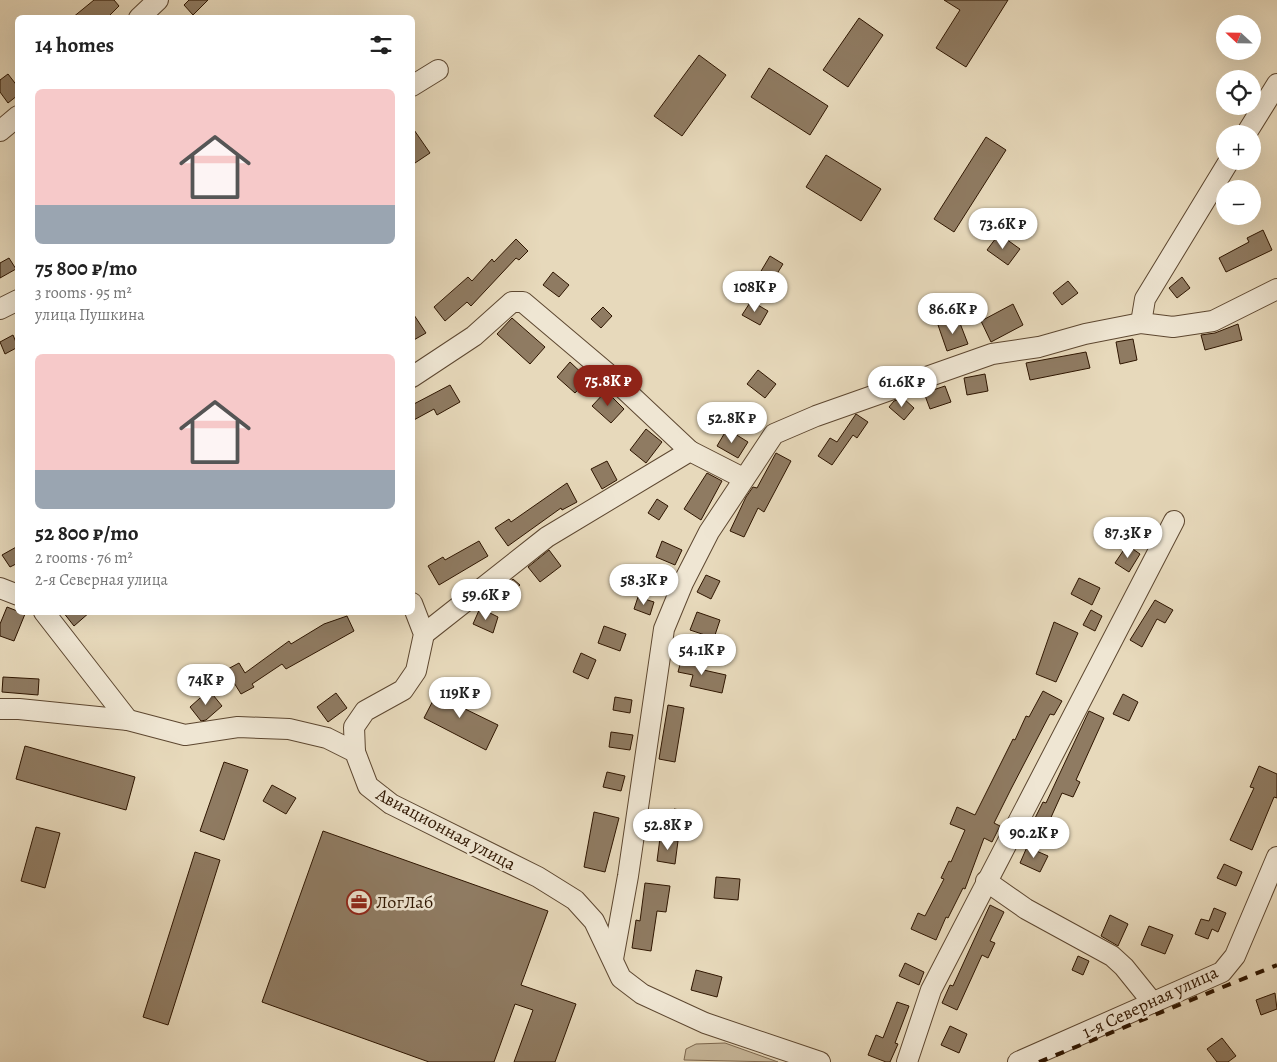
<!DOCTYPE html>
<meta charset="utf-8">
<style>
body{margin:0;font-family:Alegreya,serif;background:#f6f6f6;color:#222;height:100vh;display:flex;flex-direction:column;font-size:19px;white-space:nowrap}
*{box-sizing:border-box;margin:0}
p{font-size:16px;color:#767676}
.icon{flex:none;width:28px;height:28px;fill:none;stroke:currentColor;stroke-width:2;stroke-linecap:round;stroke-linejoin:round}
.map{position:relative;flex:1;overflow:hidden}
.drawer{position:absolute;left:15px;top:15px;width:400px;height:600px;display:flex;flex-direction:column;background:#fff;border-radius:8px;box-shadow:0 5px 20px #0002}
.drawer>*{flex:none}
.needle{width:32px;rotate:292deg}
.buttons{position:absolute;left:1216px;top:15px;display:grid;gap:10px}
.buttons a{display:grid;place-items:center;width:45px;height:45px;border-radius:50%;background:#fff;box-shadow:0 5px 20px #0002;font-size:25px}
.price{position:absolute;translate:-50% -42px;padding:0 11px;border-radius:18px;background:#fff;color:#222;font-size:16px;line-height:32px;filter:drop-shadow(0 1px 2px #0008)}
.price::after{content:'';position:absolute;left:50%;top:30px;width:15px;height:11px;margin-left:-8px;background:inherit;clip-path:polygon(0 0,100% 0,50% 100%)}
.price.selected{background:#8f2418;color:#fff}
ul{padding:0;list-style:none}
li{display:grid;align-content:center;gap:10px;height:265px;padding:0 20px}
li span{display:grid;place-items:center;height:155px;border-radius:8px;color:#555}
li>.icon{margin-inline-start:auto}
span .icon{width:90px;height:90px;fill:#fffc;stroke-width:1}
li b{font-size:21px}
h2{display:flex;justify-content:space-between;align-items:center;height:60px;padding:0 20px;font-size:21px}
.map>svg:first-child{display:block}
</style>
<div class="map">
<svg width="1277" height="1062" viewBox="0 0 1277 1062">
<rect width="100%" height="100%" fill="#e7d9bb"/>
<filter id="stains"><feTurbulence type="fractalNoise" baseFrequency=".004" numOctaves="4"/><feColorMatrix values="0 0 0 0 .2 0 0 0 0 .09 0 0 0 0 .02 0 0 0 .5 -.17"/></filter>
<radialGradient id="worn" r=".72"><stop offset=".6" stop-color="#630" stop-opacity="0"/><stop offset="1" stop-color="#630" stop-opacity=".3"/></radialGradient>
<polygon fill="#c8b89b" stroke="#7c674e" points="725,1043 778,1062 684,1060 686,1049 696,1044"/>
<g fill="#8f7b62" stroke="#2f1601">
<polygon points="94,0 114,0 119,6 107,18 72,18"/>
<polygon points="189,0 208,0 193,15 184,5"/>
<polygon points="944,0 1008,0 966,67 936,48 960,10"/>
<polygon points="859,18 883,35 848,87 823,70"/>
<polygon points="699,55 726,75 682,136 654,116"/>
<polygon points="769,68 828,106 810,135 751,97"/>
<polygon points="8,74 18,87 18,95 8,103 0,92 0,80"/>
<polygon points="412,127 430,153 412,165"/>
<polygon points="986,137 1006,150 954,232 934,219"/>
<polygon points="826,155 881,189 861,221 806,187"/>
<polygon points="1263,230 1272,250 1226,272 1219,258 1249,242 1247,238"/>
<polygon points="999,234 1020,249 1008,265 987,250"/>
<polygon points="516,239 528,251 519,260 516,258 471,306 467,302 445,321 434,307 468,277 472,281 492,259 494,262"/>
<polygon points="770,256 783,264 764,295 751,288"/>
<polygon points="9,258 16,269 0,278 0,263"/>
<polygon points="553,272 569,285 559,297 543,285"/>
<polygon points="1182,277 1190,288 1177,298 1169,288"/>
<polygon points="1068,281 1078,293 1062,305 1053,293"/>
<polygon points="751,301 768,311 760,325 742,315"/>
<polygon points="1013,304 1023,325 991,342 981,321"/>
<polygon points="603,307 612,316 601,328 591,319"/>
<polygon points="412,312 426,333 412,341"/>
<polygon points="512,318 545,347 530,364 497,334"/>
<polygon points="958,318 968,344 947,351 938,325"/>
<polygon points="1238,324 1242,340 1205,350 1201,335 1215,333"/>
<polygon points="13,335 18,347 5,354 0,342"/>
<polygon points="1133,339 1137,360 1120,364 1116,342"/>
<polygon points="1086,352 1090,368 1030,380 1026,363"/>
<polygon points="570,362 588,379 575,393 557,377"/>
<polygon points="758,370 776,384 765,398 747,384"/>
<polygon points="985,374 988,391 967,395 964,378"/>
<polygon points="450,385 460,402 437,415 434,409 412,421 412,405"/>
<polygon points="945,386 951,402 930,409 924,393"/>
<polygon points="606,391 624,409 611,423 592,406"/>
<polygon points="903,398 914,408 904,420 889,407 894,401"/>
<polygon points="856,414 868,422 857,438 853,435 832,465 818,456 830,438 837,442"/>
<polygon points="646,429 662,442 646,463 630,450"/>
<polygon points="727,429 748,442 738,458 717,446"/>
<polygon points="776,453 791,461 764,512 758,508 744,537 730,531 746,497 753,487 757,488"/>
<polygon points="607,461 617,480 602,489 591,469"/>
<polygon points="707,473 722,481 701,520 684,509"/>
<polygon points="567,483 577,502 562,510 561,508 508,546 495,528 509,519 511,522"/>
<polygon points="657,499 668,506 659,520 648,513"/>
<polygon points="479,541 488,556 439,585 428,566 443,557 445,560"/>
<polygon points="662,541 682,550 675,565 656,557"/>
<polygon points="1127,545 1140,554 1129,572 1115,563"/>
<polygon points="18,546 18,563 10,567 2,555"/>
<polygon points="549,550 561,566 540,582 528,567"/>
<polygon points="631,570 643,576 636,591 624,585"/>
<polygon points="706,575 720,581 711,599 697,592"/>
<polygon points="1079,578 1100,588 1092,605 1071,594"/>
<polygon points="513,579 520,585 506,599 498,591"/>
<polygon points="638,597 654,602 650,615 634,609"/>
<polygon points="1155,600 1173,610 1165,623 1157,619 1142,647 1130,640"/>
<polygon points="7,607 25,614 14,641 0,636 0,624"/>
<polygon points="480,608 498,617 493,633 473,624"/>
<polygon points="1091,610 1102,616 1095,631 1083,625"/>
<polygon points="63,612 90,612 74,626"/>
<polygon points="697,612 720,620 714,638 690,630"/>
<polygon points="347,616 354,631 286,669 282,664 252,684 254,687 241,694 226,670 239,663 245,673 289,641 291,644 324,624"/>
<polygon points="1054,622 1078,633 1056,682 1036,674"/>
<polygon points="604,626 626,634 620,651 598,643"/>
<polygon points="581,653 596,660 588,679 573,672"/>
<polygon points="682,657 701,662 699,669 726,675 722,693 690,686 693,675 678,672"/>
<polygon points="3,677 39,679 38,695 2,692"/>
<polygon points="440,687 465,699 461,707 498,725 486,750 424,718"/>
<polygon points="209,690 222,706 206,720 201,721 190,707"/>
<polygon points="1043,691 1062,701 1054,715 1050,714 1011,789 994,823 1000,826 992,842 984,838 965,889 963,888 948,918 946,917 936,940 911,929 918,913 925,916 944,879 941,878 949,861 951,862 965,830 950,824 957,807 975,815 1013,739 1015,740 1026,716 1029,717"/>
<polygon points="336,693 347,708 328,722 317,707"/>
<polygon points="1123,694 1138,702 1129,721 1113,714"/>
<polygon points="615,697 632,700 630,713 613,710"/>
<polygon points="668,705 684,708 675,762 659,759"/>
<polygon points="1089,711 1104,718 1076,780 1080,782 1073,797 1062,793 1048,824 1035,818 1043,802 1046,803"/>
<polygon points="611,732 633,735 630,750 609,747"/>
<polygon points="25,746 135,777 126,810 16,779"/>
<polygon points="224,762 248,770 224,840 200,831"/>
<polygon points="1259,766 1277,774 1277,798 1274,797 1252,850 1230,840 1254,788 1250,787"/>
<polygon points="607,772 625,776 621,791 603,787"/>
<polygon points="272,785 296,798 286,814 263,801"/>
<polygon points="674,809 692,812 688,835 670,832"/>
<polygon points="594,812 619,818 605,872 584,867"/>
<polygon points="36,827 60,833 45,888 21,881"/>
<polygon points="323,831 548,911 521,985 576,1004 555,1062 514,1062 533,1010 515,1004 494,1062 429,1062 262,1002"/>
<polygon points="660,838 678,841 675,864 657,861"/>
<polygon points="1027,847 1048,856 1040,872 1020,863"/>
<polygon points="195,852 220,860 168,1025 143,1017"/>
<polygon points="1224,864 1242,872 1236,886 1217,878"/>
<polygon points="716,877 740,879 738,900 714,898"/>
<polygon points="645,883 670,886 666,912 657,911 651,951 632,948 636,920 640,921"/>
<polygon points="990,905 1004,912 990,941 995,943 988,958 982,955 957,1010 942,1003 950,985 953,986"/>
<polygon points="1214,908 1226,913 1218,932 1212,929 1208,939 1195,934 1201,919 1209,921"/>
<polygon points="1110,915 1128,924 1118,946 1101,936"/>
<polygon points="1149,926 1173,935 1165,954 1141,945"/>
<polygon points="1078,956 1089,961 1083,975 1072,970"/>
<polygon points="905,963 924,972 919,985 899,976"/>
<polygon points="696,970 722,977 717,997 691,990"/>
<polygon points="1275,993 1277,1009 1261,1015 1256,1000"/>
<polygon points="897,1002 909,1006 895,1043 898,1044 890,1062 886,1062 868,1055 876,1035 883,1038"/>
<polygon points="950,1026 967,1034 959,1053 941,1045"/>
<polygon points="1222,1038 1236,1056 1228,1062 1217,1062 1207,1049"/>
</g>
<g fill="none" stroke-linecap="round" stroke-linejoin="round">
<defs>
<g id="minor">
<polyline points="139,18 158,0"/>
<polyline points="412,86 438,70"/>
<polyline points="0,131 18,116"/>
<polyline points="1246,134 1277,84"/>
<polyline points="0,309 18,300"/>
<polyline points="1141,323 1145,299 1229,161"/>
<polyline points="412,377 474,336 512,302 523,302 607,373 690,451"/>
<polyline points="0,588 18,595"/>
<polyline points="44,612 128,720"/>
<polyline points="424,634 547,537 690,451 743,478"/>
<polyline points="0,709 19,709 128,720 185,735 238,727 289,729 327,738 355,752 368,786 391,804 538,877 575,900 594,921 621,978 642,994 705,1023 820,1062"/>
<polyline points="355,752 354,727 365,711 403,690 416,671 424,634 412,603"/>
<polyline points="986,881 1026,909 1112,956 1124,967 1153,1003"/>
<polyline points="613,959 628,876 664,629 683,583 709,532 774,434 816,416 992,354 1039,347 1085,334 1141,323 1173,327 1213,321 1277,289"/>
<polyline points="907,1062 931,990 1174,521"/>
<polyline points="1018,1062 1222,972 1235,956 1277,857"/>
</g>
</defs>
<use href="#minor" stroke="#5d4730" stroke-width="22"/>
<use href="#minor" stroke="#efe6d3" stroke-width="20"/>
<polyline stroke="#2f1601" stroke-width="4" stroke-dasharray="9 9" stroke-linecap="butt" points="1039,1062 1277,965"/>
</g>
<defs>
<symbol id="office-ring" viewBox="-11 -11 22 22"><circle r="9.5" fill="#efe6d3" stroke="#8f2418" stroke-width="1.5"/><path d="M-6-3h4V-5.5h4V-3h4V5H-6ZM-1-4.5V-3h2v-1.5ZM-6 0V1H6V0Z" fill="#8f2418"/></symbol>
</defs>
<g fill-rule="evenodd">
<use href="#office-ring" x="345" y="888" width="28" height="28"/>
</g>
<g text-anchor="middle" stroke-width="5" stroke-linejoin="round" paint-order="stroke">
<g font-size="18" fill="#2f1601" stroke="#efe6d3">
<text transform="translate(446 829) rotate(28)" y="6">Авиационная улица</text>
<text transform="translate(1150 1002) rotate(-25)" y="6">1-я Северная улица</text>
</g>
<g font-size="18" fill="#2f1601" stroke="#efe6d3" text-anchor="start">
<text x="376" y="908">ЛогЛаб</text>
</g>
</g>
<rect width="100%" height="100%" filter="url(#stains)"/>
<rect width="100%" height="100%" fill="url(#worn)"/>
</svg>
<div class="buttons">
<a><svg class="needle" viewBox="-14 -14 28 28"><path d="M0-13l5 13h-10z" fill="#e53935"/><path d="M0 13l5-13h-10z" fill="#767676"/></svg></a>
<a><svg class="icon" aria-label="locate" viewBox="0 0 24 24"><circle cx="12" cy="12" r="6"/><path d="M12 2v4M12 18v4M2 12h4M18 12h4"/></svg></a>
<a>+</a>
<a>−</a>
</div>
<b class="price" style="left:1003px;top:250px">73.6K ₽</b>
<b class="price" style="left:755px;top:313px">108K ₽</b>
<b class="price" style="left:953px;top:335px">86.6K ₽</b>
<b class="price selected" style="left:608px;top:407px">75.8K ₽</b>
<b class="price" style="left:902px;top:408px">61.6K ₽</b>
<b class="price" style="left:732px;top:444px">52.8K ₽</b>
<b class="price" style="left:1128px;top:559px">87.3K ₽</b>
<b class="price" style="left:644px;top:606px">58.3K ₽</b>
<b class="price" style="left:486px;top:621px">59.6K ₽</b>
<b class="price" style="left:702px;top:676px">54.1K ₽</b>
<b class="price" style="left:206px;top:706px">74K ₽</b>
<b class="price" style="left:460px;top:719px">119K ₽</b>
<b class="price" style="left:668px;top:851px">52.8K ₽</b>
<b class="price" style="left:1034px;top:859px">90.2K ₽</b>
<section class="drawer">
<h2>14 homes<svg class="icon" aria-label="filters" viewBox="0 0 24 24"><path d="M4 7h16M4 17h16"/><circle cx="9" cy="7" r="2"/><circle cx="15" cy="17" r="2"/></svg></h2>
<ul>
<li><span style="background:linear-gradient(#f6c9c9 75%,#9aa5b1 0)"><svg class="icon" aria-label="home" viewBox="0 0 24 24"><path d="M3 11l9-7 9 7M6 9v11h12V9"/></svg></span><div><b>75 800 ₽/mo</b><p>3 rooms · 95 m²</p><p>улица Пушкина</p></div></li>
<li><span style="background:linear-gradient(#f6c9c9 75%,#9aa5b1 0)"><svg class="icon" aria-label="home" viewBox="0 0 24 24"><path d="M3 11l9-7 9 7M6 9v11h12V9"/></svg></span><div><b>52 800 ₽/mo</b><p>2 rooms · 76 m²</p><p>2-я Северная улица</p></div></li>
</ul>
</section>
</div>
